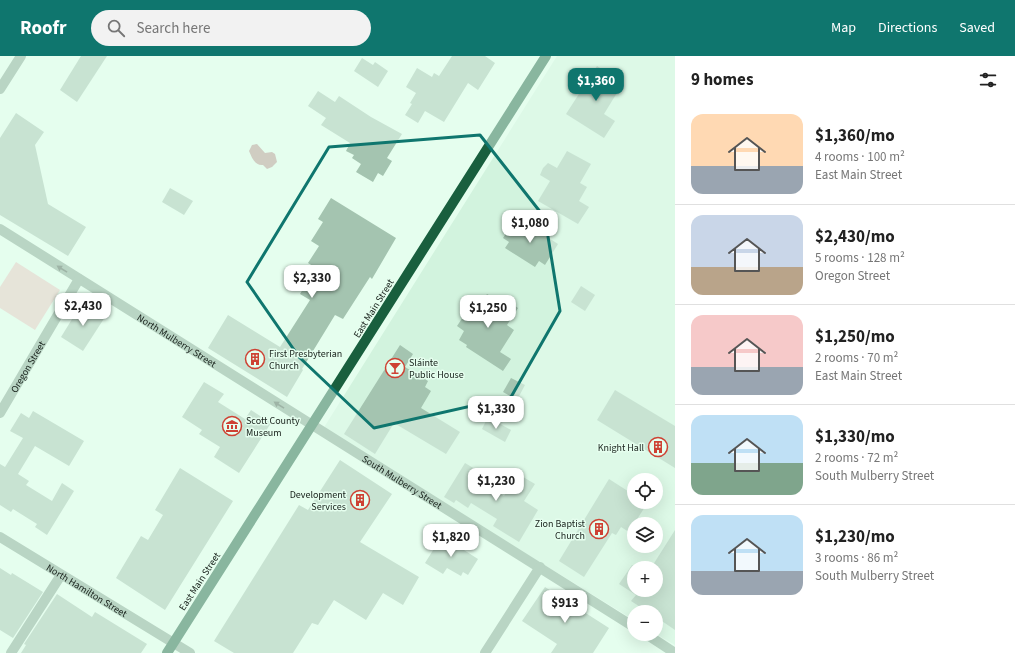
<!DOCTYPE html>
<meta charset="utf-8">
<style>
body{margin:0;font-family:"Source Sans 3",sans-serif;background:#f2f2f2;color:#222;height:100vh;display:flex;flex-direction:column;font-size:15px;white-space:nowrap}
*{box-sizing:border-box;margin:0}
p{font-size:13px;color:#767676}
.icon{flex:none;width:22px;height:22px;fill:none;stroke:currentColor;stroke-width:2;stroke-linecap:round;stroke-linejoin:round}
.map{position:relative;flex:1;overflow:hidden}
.drawer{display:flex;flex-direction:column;background:#fff;width:340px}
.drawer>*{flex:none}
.fabs{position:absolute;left:627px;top:417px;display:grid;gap:8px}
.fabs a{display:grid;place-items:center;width:36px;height:36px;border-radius:50%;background:#fff;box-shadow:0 4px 16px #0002;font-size:20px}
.price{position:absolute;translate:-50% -34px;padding:0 9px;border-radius:8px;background:#fff;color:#222;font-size:13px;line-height:26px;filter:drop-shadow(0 1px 2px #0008)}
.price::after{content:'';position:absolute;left:50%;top:24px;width:12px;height:9px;margin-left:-6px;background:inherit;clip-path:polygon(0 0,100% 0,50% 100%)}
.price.on{background:#0f766e;color:#fff}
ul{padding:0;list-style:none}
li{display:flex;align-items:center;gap:12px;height:100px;padding:0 16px}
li+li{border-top:1px solid #e0e0e0}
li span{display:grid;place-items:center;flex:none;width:112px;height:80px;border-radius:12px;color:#555}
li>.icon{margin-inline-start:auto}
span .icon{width:48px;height:48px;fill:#fffc;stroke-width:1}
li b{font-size:17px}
h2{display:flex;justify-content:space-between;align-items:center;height:48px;padding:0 16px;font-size:17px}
header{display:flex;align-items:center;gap:24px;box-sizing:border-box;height:56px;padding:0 20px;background:#0f766e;color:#fff}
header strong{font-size:19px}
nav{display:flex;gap:22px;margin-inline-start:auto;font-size:14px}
.search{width:280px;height:36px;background:#f2f2f2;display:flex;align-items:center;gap:10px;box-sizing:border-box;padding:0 14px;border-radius:22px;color:#767676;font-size:15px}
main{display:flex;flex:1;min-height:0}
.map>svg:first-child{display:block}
</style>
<header>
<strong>Roofr</strong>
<div class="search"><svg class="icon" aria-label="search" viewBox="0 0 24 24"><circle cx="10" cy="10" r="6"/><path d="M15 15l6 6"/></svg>Search here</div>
<nav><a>Map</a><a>Directions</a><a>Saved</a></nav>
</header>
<main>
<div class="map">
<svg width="675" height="597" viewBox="0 0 675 597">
<rect width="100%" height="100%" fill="#e5feee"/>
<path fill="#d2f3de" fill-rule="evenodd" d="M557,0H675V589L656,578V556H634V564L323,373ZM634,424H656V446H634ZM634,468H656V490H634ZM634,512H656V534H634Z"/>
<polygon fill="#e7c5bf" points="16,206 60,234 35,274 0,252 0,231"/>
<path fill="#b6938d" d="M257,88L265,97L272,96L275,98L277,106L272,111L267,113L263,109C255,110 252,102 249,95L252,89Z"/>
<g fill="#a4c4b0">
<polygon points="81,0 107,0 77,46 60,34"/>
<polygon points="452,0 485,0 495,7 478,34 468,27 444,66 425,55 418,67 405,59 412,48 410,47 416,37 406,31 417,12 432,21 434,17 439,20"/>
<polygon points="362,2 373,9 375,6 388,15 378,31 354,15"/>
<polygon points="597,10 623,27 604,58 615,65 604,82 566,58"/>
<polygon points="318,35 335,46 339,40 371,61 402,78 387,102 392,105 383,120 378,117 373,126 356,116 361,108 352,102 354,99 346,95 350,87 321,69 326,62 308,50"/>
<polygon points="16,57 44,76 35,89 48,148 86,171 68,200 0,159 0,82"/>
<polygon points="567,95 591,108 580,127 587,131 579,145 589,151 578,168 538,145 550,125 540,119 543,112 548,107 557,112"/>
<polygon points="170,132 193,145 184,159 162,146"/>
<polygon points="331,142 396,182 372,223 370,221 343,263 335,259 302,313 303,314 287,341 208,292 228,259 280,291 310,244 300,238 316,212 308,207 319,190 311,185 323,166 318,163"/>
<polygon points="524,166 558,188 545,209 539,205 535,211 505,192 509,186 503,182 512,168 519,173"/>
<polygon points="581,230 595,239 585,255 571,246"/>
<polygon points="487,238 497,244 500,240 518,252 507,269 514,274 500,296 511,303 503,315 466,291 467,289 459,284 464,275 457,270 475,243 481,247"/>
<polygon points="82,247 105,261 83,295 61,281"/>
<polygon points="400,289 413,298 405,311 428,325 425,331 431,335 421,352 460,376 446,398 394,367 375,398 344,378"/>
<polygon points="511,322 525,329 517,344 503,336"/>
<polygon points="204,326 224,338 218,346 245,363 251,354 271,367 239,417 214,401 220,391 199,378 202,374 182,361"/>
<polygon points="615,334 675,370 675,412 597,364"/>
<polygon points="33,355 84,385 69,410 35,390 18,418 29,425 26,429 52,445 62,427 74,435 47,479 35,471 37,468 13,453 11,456 0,449 0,408 5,411 23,382 10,375 21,357 29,362"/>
<polygon points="488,361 511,374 505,386 482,373"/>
<polygon points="340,404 392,438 360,486 419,521 403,549 383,537 366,564 334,544 318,569 312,567 293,597 234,597 214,585 299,449 308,454"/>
<polygon points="465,407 475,413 471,420 504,440 518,418 535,428 524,445 538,454 519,486 493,470 497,463 471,447 468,452 456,444 454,447 444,441"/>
<polygon points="180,412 233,445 165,554 116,522 141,480 148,484 163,459 155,454"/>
<polygon points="609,423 634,439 634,446 648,446 629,476 621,471 616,479 612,477 584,521 559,505"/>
<polygon points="675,474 675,574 656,561 656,556 648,556 631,545 636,539 619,528 632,509 637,512 634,512 634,534 656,534 656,512 651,512"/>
<polygon points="442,480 478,503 468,519 463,516 461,520 447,512 443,518 425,507"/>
<polygon points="0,512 11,519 12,517 43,536 13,582 0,574"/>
<polygon points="545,531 609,572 593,597 551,597 557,588 522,565"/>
<polygon points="57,538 92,561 95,556 147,588 141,597 21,597 26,589 24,588"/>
</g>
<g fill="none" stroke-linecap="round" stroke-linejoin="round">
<g stroke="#83a490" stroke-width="10">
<polyline points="0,33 21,0"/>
<path id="s1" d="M0,173L634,571"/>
<path id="s2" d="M0,357L79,223"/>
<path id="s3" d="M0,481L190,597"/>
<polyline points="646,578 675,597"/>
<polyline points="11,597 61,519"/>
<polyline points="485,597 540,511"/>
</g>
<polyline stroke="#195f3e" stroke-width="10" points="167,597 546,0"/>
</g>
<defs><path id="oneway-solid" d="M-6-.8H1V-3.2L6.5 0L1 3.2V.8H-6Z"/></defs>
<g fill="#485b4f">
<use href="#oneway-solid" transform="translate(62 213) rotate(-148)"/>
<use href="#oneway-solid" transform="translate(279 349) rotate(-148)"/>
</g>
<path d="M0 0H675V597H0ZM480,79L545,162L560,255L511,341L374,372L299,301L247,226L329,91Z" fill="#e5feee" fill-opacity=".55" fill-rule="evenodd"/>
<path fill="none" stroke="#0f766e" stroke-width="3" stroke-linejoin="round" d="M480,79L545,162L560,255L511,341L374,372L299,301L247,226L329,91Z"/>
<defs>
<symbol id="building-ring" viewBox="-11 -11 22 22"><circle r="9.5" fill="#e5feee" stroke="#ce4133" stroke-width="1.5"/><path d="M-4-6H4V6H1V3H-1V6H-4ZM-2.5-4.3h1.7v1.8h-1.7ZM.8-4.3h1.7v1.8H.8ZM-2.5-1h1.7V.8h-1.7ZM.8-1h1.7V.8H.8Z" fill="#ce4133"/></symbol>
<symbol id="bar-ring" viewBox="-11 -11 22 22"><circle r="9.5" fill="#e5feee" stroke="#ce4133" stroke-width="1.5"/><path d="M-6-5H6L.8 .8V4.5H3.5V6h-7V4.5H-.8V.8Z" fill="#ce4133"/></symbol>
<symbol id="museum-ring" viewBox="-11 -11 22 22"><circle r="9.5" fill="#e5feee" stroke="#ce4133" stroke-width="1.5"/><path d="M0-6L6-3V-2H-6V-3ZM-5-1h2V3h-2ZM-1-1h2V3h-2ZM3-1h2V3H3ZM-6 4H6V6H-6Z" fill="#ce4133"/></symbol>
</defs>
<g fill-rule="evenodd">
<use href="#building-ring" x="244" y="292" width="22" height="22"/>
<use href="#bar-ring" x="384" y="301" width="22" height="22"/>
<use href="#museum-ring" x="221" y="359" width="22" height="22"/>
<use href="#building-ring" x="647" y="380" width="22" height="22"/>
<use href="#building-ring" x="349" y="433" width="22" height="22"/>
<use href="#building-ring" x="588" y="462" width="22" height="22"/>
</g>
<g text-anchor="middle" stroke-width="3" stroke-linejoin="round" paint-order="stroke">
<g font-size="10" fill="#17201a" stroke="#e5feee">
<text transform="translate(373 252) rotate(-58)" y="4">East Main Street</text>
<text dy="4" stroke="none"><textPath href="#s1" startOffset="209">North Mulberry Street</textPath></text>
<text dy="4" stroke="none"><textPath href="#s2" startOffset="54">Oregon Street</textPath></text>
<text dy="4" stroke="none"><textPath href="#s1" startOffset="475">South Mulberry Street</textPath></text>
<text transform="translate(199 525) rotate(-57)" y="4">East Main Street</text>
<text dy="4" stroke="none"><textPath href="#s3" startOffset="102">North Hamilton Street</textPath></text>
</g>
<g font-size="10" fill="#17201a" stroke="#e5feee" text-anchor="start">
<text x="269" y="301">First Presbyterian<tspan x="269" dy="12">Church</tspan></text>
<text x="409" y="310">Sláinte<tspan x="409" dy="12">Public House</tspan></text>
<text x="246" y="368">Scott County<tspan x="246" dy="12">Museum</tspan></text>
<text x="644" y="395" text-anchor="end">Knight Hall</text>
<text x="346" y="442" text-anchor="end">Development<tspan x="346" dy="12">Services</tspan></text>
<text x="585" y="471" text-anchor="end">Zion Baptist<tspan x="585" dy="12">Church</tspan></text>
</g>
</g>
</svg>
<div class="fabs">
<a><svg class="icon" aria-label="locate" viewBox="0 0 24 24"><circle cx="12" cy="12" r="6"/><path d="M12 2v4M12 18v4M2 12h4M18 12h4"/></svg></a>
<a><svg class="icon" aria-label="layers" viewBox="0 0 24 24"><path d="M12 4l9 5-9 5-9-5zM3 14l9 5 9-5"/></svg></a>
<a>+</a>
<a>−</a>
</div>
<b class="price on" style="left:596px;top:46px">$1,360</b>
<b class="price" style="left:530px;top:188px">$1,080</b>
<b class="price" style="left:312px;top:243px">$2,330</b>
<b class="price" style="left:83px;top:271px">$2,430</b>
<b class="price" style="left:488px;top:273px">$1,250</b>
<b class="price" style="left:496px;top:374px">$1,330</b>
<b class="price" style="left:496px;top:446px">$1,230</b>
<b class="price" style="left:451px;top:502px">$1,820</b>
<b class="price" style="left:565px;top:568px">$913</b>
</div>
<section class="drawer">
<h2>9 homes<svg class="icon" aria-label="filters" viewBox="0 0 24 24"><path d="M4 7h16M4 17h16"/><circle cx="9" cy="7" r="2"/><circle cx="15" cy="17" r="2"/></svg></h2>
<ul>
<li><span style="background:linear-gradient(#ffd9b3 65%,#9aa5b1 0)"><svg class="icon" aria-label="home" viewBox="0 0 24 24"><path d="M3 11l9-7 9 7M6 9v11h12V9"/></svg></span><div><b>$1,360/mo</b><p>4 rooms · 100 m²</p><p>East Main Street</p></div></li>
<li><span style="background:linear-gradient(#c9d6e8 65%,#b9a48a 0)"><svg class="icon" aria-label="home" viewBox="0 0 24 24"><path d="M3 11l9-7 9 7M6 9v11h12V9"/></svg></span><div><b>$2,430/mo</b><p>5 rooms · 128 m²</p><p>Oregon Street</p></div></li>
<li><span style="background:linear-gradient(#f6c9c9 65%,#9aa5b1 0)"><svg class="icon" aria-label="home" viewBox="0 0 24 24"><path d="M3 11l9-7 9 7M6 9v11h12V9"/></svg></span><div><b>$1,250/mo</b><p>2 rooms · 70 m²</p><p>East Main Street</p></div></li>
<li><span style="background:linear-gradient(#bfe0f5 60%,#7fa58c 0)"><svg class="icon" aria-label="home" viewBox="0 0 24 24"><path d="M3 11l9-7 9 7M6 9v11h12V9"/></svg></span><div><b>$1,330/mo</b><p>2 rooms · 72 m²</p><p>South Mulberry Street</p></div></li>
<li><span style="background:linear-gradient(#bfe0f5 70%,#9aa5b1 0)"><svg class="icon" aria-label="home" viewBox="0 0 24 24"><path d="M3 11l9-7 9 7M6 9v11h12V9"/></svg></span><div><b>$1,230/mo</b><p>3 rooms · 86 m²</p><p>South Mulberry Street</p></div></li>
</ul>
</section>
</main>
